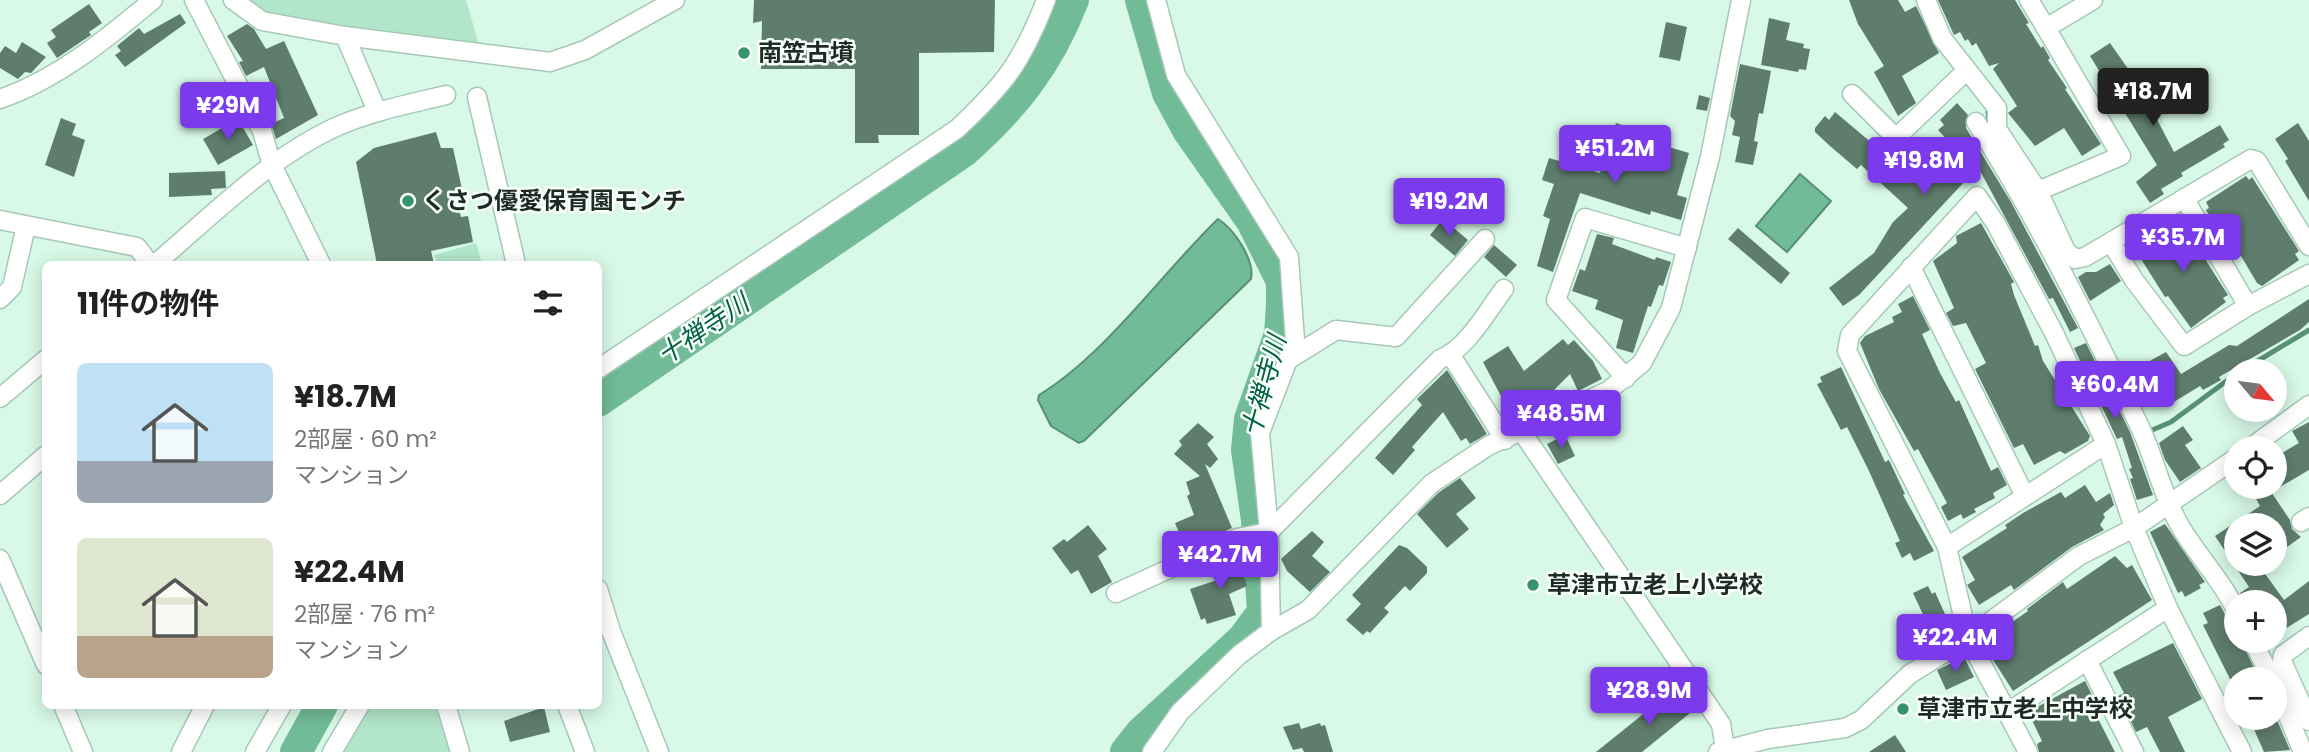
<!DOCTYPE html>
<html lang="ja">
<meta charset="utf-8">
<style>
body{margin:0;font-family:Poppins,"Noto Sans JP",sans-serif;background:#f6f6f6;color:#222;height:100vh;display:flex;flex-direction:column;font-size:26px;white-space:nowrap}
*{box-sizing:border-box;margin:0}
p{font-size:23px;color:#767676}
.icon{flex:none;width:38px;height:38px;fill:none;stroke:currentColor;stroke-width:2;stroke-linecap:round;stroke-linejoin:round}
.map{position:relative;flex:1;overflow:hidden}
.sheet{position:absolute;left:42px;top:261px;width:560px;height:448px;display:flex;flex-direction:column;background:#fff;border-radius:10px;box-shadow:0 4px 18px #0003}
.sheet>*{flex:none}
.needle{width:46px;rotate:119deg}
.controls{position:absolute;left:2224px;top:359px;display:grid;gap:14px}
.controls a{display:grid;place-items:center;width:63px;height:63px;border-radius:50%;background:#fff;box-shadow:0 4px 18px #0003;font-size:35px}
.price{position:absolute;translate:-50% -60px;padding:0 16px;border-radius:7px;background:#7c3aed;color:#fff;font-size:23px;line-height:46px;filter:drop-shadow(0 2px 4px #0008)}
.price::after{content:'';position:absolute;left:50%;top:42px;width:21px;height:16px;margin-left:-10px;background:inherit;clip-path:polygon(0 0,100% 0,50% 100%)}
.price.selected{background:#222;color:#fff}
ul{padding:0;list-style:none}
li{display:flex;align-items:center;gap:21px;height:175px;padding:0 35px}
li span{display:grid;place-items:center;flex:none;width:196px;height:140px;border-radius:10px;color:#555}
li>.icon{margin-inline-start:auto}
span .icon{width:84px;height:84px;fill:#fffc;stroke-width:1}
li b{font-size:30px}
h2{display:flex;justify-content:space-between;align-items:center;height:84px;padding:0 35px;font-size:30px}
.map>svg:first-child{display:block}
</style>
<div class="map">
<svg width="2309" height="752" viewBox="0 0 2309 752">
<rect width="100%" height="100%" fill="#d8f9e7"/>
<g fill="#b2e6cb">
<polygon points="242,0 466,0 480,48 278,21"/>
<polygon points="476,243 482,264 437,264 435,255"/>
<polygon points="370,705 439,705 452,752 341,752"/>
</g>
<g fill="#71bb96" stroke="#589074" stroke-width="2">
<polygon points="1800,174 1831,201 1787,252 1756,226"/>
<path d="M1218,219C1234,229 1255,260 1251,279L1084,441L1079,443L1051,426L1038,400L1039,395C1106,354 1161,274 1218,219Z"/>
</g>
<g fill="none" stroke-linecap="round" stroke-linejoin="round">
<g stroke="#589074" stroke-width="5">
<polyline points="1988,112 1989,123"/>
<polyline points="2241,371 2309,330"/>
<polyline points="2150,431 2171,422 2236,374"/>
</g>
<g stroke="#71bb96" stroke-width="32">
<path d="M598,401L964,151C1015,106 1048,64 1073,0"/>
<polyline points="296,752 322,705"/>
<polyline points="1126,752 1141,733 1243,639 1263,612 1257,520 1247,450 1250,419 1280,334 1282,305 1282,281 1252,221 1188,130 1168,93 1141,0"/>
</g>
</g>
<g fill="#5f7d6d">
<polygon points="754,0 995,0 994,52 919,53 919,135 878,135 879,143 855,143 855,69 761,69 762,21 753,23"/>
<polygon points="1849,0 1898,0 1905,12 1916,6 1939,53 1902,76 1916,103 1898,116 1874,72 1884,66 1858,24"/>
<polygon points="1938,0 2015,0 2029,23 2026,24 2041,48 2043,46 2050,58 2048,60 2067,88 2065,89 2101,144 2082,156 2064,128 2035,146 2008,113 2017,106 1993,69 1999,63 1989,66 1976,43 1972,46 1968,39 1965,41 1960,32 1954,35"/>
<polygon points="89,4 102,23 89,32 91,35 57,58 47,43 56,37 51,30"/>
<polygon points="180,14 186,23 125,67 115,55 121,51 117,46 139,28 144,34"/>
<polygon points="1769,18 1790,23 1786,40 1804,44 1803,48 1810,49 1806,70 1799,69 1798,72 1761,65"/>
<polygon points="1666,22 1687,27 1680,61 1659,57"/>
<polygon points="247,24 254,29 266,49 284,41 318,115 276,139 271,124 284,118 264,67 246,76 239,62 243,61 227,36"/>
<polygon points="22,42 46,57 31,73 25,72 18,79 0,68 0,53 5,46 16,53"/>
<polygon points="2110,43 2138,83 2174,152 2220,125 2229,140 2223,144 2225,147 2181,173 2183,176 2161,189 2164,194 2150,203 2136,182 2157,165 2090,56"/>
<polygon points="1740,64 1771,71 1763,114 1759,113 1754,141 1758,142 1753,165 1735,162 1740,137 1732,135 1735,121 1730,116"/>
<polygon points="1699,95 1710,98 1707,111 1696,109"/>
<polygon points="1957,103 1968,115 1966,128 2011,202 2078,328 2070,332 2053,298 2049,299 1978,167 1859,295 1843,306 1829,288 1874,253 1893,222 1908,208 1861,165 1857,169 1830,146 1815,132 1815,128 1825,116 1829,120 1835,112 1892,160 1906,145 1934,171 1956,149 1938,130 1944,125 1940,120"/>
<polygon points="61,118 76,124 72,135 85,140 74,177 45,165"/>
<polygon points="238,119 253,145 218,165 203,139"/>
<polygon points="1616,123 1638,130 1635,137 1689,153 1677,195 1687,198 1681,220 1651,211 1650,215 1580,193 1553,272 1537,266 1550,219 1543,216 1554,184 1542,180 1549,158 1600,173"/>
<polygon points="2298,123 2309,141 2309,201 2285,161 2288,159 2275,139"/>
<polygon points="436,132 441,148 453,148 462,189 454,192 461,217 468,216 473,242 431,251 434,264 377,264 356,162 374,148"/>
<polygon points="225,171 226,188 211,189 212,195 169,197 169,173"/>
<polygon points="2246,176 2249,180 2252,177 2299,251 2295,254 2299,260 2262,286 2257,283 2241,256 2234,260 2206,210 2209,208 2206,202"/>
<polygon points="1443,219 1468,240 1455,256 1430,235"/>
<polygon points="2180,220 2228,295 2223,298 2226,302 2191,328 2168,296 2165,297 2136,251"/>
<polygon points="1981,223 2014,282 2011,284 2014,295 2035,346 2038,345 2043,361 2090,436 2088,441 2065,454 2060,451 2034,465 2023,444 2014,448 1975,369 1986,363 1966,323 1953,326 1946,313 1954,308 1933,261 1957,243 1956,236"/>
<polygon points="1738,228 1790,273 1781,284 1728,239"/>
<polygon points="1597,234 1614,238 1612,244 1655,260 1656,257 1671,262 1663,286 1659,285 1651,307 1648,306 1633,353 1616,348 1623,320 1595,309 1598,300 1572,291 1580,269 1585,271"/>
<polygon points="1494,245 1517,265 1506,277 1484,257"/>
<polygon points="2110,264 2121,281 2090,301 2078,277 2086,272 2096,272"/>
<polygon points="1913,296 1930,330 1922,334 1940,373 1956,402 1959,400 1991,471 1998,467 2007,485 1993,493 1995,498 1974,509 1976,512 1963,519 1961,514 1948,521 1941,507 1947,503 1918,449 1914,451 1879,389 1860,343 1865,336 1894,322 1892,317 1902,312 1898,304"/>
<polygon points="2309,299 2309,322 2300,330 2219,377 2221,380 2203,390 2200,386 2169,405 2146,363 2166,352 2181,374 2229,345 2237,346"/>
<polygon points="1563,339 1568,345 1574,340 1593,361 1602,379 1578,391 1570,374 1545,399 1536,391 1511,407 1506,399 1503,400 1483,362 1508,346 1524,371"/>
<polygon points="2086,343 2130,432 2153,495 2137,500 2130,479 2133,478 2129,469 2132,468 2122,437 2117,439 2074,348"/>
<polygon points="1841,367 1885,462 1889,460 1905,494 1903,495 1934,551 1914,561 1910,553 1902,558 1895,543 1900,541 1869,471 1847,427 1841,430 1817,384 1822,382 1820,377"/>
<polygon points="1447,370 1487,434 1470,444 1466,438 1461,441 1443,412 1412,447 1415,450 1393,475 1375,458 1422,405 1417,399"/>
<polygon points="2309,422 2309,470 2275,490 2275,457 2299,443 2292,431"/>
<polygon points="1198,423 1214,437 1207,444 1218,459 1210,468 1205,464 1232,528 1186,549 1175,523 1194,515 1187,496 1190,494 1186,482 1200,476 1174,454 1182,445 1179,441"/>
<polygon points="2183,426 2193,440 2185,445 2201,468 2180,482 2165,460 2159,443"/>
<polygon points="1565,435 1575,456 1558,464 1547,444"/>
<polygon points="1460,478 1476,498 1456,514 1469,529 1447,548 1417,514 1438,493"/>
<polygon points="2085,485 2096,502 2110,493 2114,505 2103,514 2105,517 2100,525 2104,530 2072,547 2014,590 2011,585 1979,605 1967,585 1975,580 1962,557 2007,528 2005,525 2023,513 2061,492 2065,498"/>
<polygon points="2249,486 2267,486 2290,520 2292,529 2301,537 2287,547 2285,544 2281,547 2275,538 2275,525 2236,525 2236,564 2258,564 2284,600 2309,581 2309,614 2275,635 2275,602 2245,602 2240,593 2249,587 2215,536 2260,506"/>
<polygon points="2165,524 2205,582 2199,585 2201,588 2185,597 2182,591 2178,593 2150,532"/>
<polygon points="1088,525 1107,549 1098,556 1112,582 1091,594 1078,570 1071,574 1052,548 1064,539 1067,542"/>
<polygon points="1312,531 1324,542 1312,556 1330,572 1310,592 1287,571 1281,559"/>
<polygon points="1399,545 1407,548 1427,567 1427,573 1410,591 1405,586 1384,608 1389,612 1370,633 1367,631 1363,635 1346,620 1361,604 1352,595"/>
<polygon points="1233,552 1236,561 1239,560 1247,586 1229,594 1236,615 1207,624 1205,618 1201,620 1190,589 1220,579 1214,561"/>
<polygon points="2115,556 2127,568 2132,565 2152,600 2013,691 1988,652 1994,648 1988,639 2028,611 2027,609 2063,582 2067,589"/>
<polygon points="1928,586 1932,594 1935,592 1950,625 1948,634 1931,644 1918,627 1926,621 1913,593"/>
<polygon points="2220,605 2226,616 2235,621 2236,640 2241,640 2259,679 2230,679 2203,625 2208,623 2203,613"/>
<polygon points="2173,643 2202,699 2168,717 2185,752 2160,752 2147,727 2136,732 2118,696 2124,693 2113,672"/>
<polygon points="1960,659 1965,659 1974,677 1946,690 1937,670"/>
<polygon points="2085,681 2096,703 2091,705 2115,752 2039,752 2037,744 2042,741 2028,712"/>
<polygon points="1672,691 1690,713 1642,752 1596,752"/>
<polygon points="544,707 550,732 510,742 504,721"/>
<polygon points="2249,718 2276,718 2290,750 2264,752"/>
<polygon points="1299,723 1301,729 1320,723 1321,726 1325,725 1333,752 1304,752 1302,748 1293,750 1283,727"/>
<polygon points="1895,735 1906,752 1869,752"/>
</g>
<g fill="none" stroke-linecap="round" stroke-linejoin="round">
<defs>
<g id="minor">
<polyline points="194,0 262,131 272,165 321,264"/>
<polyline points="233,0 262,21 345,36 550,62 585,50 675,0"/>
<polyline points="1156,0 1176,75 1289,257 1295,341 1260,433 1269,532 1271,631"/>
<polyline points="1926,0 1942,38 1997,108 1997,129 2038,191 2066,251 2075,259 2085,257 2251,159 2257,161 2309,246"/>
<polyline points="2029,0 2046,28"/>
<polyline points="345,36 377,111"/>
<polyline points="1852,94 1893,135 1900,134 1967,70"/>
<polyline points="477,97 516,264"/>
<path d="M0,99C58,79 106,39 153,0"/>
<path d="M1976,122C2038,220 2089,323 2140,427C2155,459 2162,495 2180,526C2197,555 2221,579 2236,610"/>
<polyline points="2038,191 2121,156 2046,28 2093,0"/>
<polyline points="2184,198 2248,306"/>
<polyline points="0,220 137,247 150,264"/>
<polyline points="2111,242 2134,280 2184,346 2248,306 2309,274"/>
<path d="M155,264C212,216 269,157 338,126C373,111 409,104 446,95"/>
<polyline points="1911,267 2024,494"/>
<polyline points="0,299 12,287 26,226"/>
<polyline points="1450,354 1505,440"/>
<polyline points="1291,358 1336,330 1396,337 1485,239"/>
<path d="M598,369L957,129C1005,84 1022,62 1046,0"/>
<polyline points="1626,378 1556,300 1585,218 1687,248"/>
<polyline points="0,398 46,359"/>
<polyline points="1522,432 1721,724 1725,749"/>
<polyline points="2250,448 2309,405"/>
<polyline points="0,495 46,455"/>
<polyline points="2301,522 2309,517"/>
<polyline points="1947,547 2106,444"/>
<polyline points="0,559 46,665"/>
<polyline points="598,589 611,631 659,752"/>
<path d="M1116,593L1237,538L1269,532L1440,359C1467,349 1487,311 1504,289"/>
<polyline points="2309,636 2283,655 2282,661 2309,721"/>
<polyline points="2252,640 2272,679"/>
<polyline points="2087,660 2134,752"/>
<polyline points="2275,685 2303,752"/>
<polyline points="63,705 83,752"/>
<polyline points="446,705 460,752"/>
<polyline points="567,705 585,752"/>
<polyline points="2008,712 2168,608"/>
<polyline points="181,752 205,705"/>
<polyline points="255,752 282,705"/>
<polyline points="332,752 360,705"/>
<polyline points="1152,752 1180,712 1239,655 1271,631 1308,610 1431,484 1488,446 1608,391 1642,363 1671,308 1710,157 1741,0"/>
<polyline points="1718,752 1768,739 1845,728 1861,720 1910,674 1968,638 2079,556 2134,528 2236,458"/>
<polyline points="2028,752 1968,638 1947,547 1847,351 1850,335 1977,196 1996,224 2055,335 2106,444 2134,528 2168,608 2242,752"/>
</g>
</defs>
<use href="#minor" stroke="#a7c8b6" stroke-width="21"/>
<use href="#minor" stroke="#fff" stroke-width="18"/>
</g>
<g fill="#36936b" stroke="#f8fffb" stroke-width="2.5">
<circle cx="744" cy="53" r="7"/>
<circle cx="408" cy="201" r="7"/>
<circle cx="1533" cy="585" r="7"/>
<circle cx="1903" cy="709" r="7"/>
</g>
<g text-anchor="middle" stroke-width="5" stroke-linejoin="round" paint-order="stroke">
<g font-size="24" font-weight="bold" fill="#1e2b24" stroke="#f8fffb" text-anchor="start">
<text x="758" y="61">南笠古墳</text>
<text x="422" y="209">くさつ優愛保育園モンチ</text>
<text x="1547" y="593">草津市立老上小学校</text>
<text x="1917" y="717">草津市立老上中学校</text>
</g>
<g font-size="26" font-style="italic" fill="#006241" stroke="#f8fffb">
<text transform="translate(703 329) rotate(-34)" y="9">十禅寺川</text>
<text transform="translate(1264 386) rotate(-75)" y="9">十禅寺川</text>
</g>
</g>
</svg>
<div class="controls">
<a><svg class="needle" viewBox="-14 -14 28 28"><path d="M0-13l5 13h-10z" fill="#e53935"/><path d="M0 13l5-13h-10z" fill="#767676"/></svg></a>
<a><svg class="icon" aria-label="locate" viewBox="0 0 24 24"><circle cx="12" cy="12" r="6"/><path d="M12 2v4M12 18v4M2 12h4M18 12h4"/></svg></a>
<a><svg class="icon" aria-label="layers" viewBox="0 0 24 24"><path d="M12 4l9 5-9 5-9-5zM3 14l9 5 9-5"/></svg></a>
<a>+</a>
<a>−</a>
</div>
<b class="price selected" style="left:2153px;top:128px">¥18.7M</b>
<b class="price" style="left:228px;top:142px">¥29M</b>
<b class="price" style="left:1615px;top:185px">¥51.2M</b>
<b class="price" style="left:1924px;top:197px">¥19.8M</b>
<b class="price" style="left:1449px;top:238px">¥19.2M</b>
<b class="price" style="left:2183px;top:274px">¥35.7M</b>
<b class="price" style="left:2115px;top:421px">¥60.4M</b>
<b class="price" style="left:1561px;top:450px">¥48.5M</b>
<b class="price" style="left:1220px;top:591px">¥42.7M</b>
<b class="price" style="left:1955px;top:674px">¥22.4M</b>
<b class="price" style="left:1649px;top:727px">¥28.9M</b>
<section class="sheet">
<h2>11件の物件<svg class="icon" aria-label="filters" viewBox="0 0 24 24"><path d="M4 7h16M4 17h16"/><circle cx="9" cy="7" r="2"/><circle cx="15" cy="17" r="2"/></svg></h2>
<ul>
<li><span style="background:linear-gradient(#bfe0f5 70%,#9aa5b1 0)"><svg class="icon" aria-label="home" viewBox="0 0 24 24"><path d="M3 11l9-7 9 7M6 9v11h12V9"/></svg></span><div><b>¥18.7M</b><p>2部屋 · 60 m²</p><p>マンション</p></div></li>
<li><span style="background:linear-gradient(#dfe7d0 70%,#b9a48a 0)"><svg class="icon" aria-label="home" viewBox="0 0 24 24"><path d="M3 11l9-7 9 7M6 9v11h12V9"/></svg></span><div><b>¥22.4M</b><p>2部屋 · 76 m²</p><p>マンション</p></div></li>
</ul>
</section>
</div>
